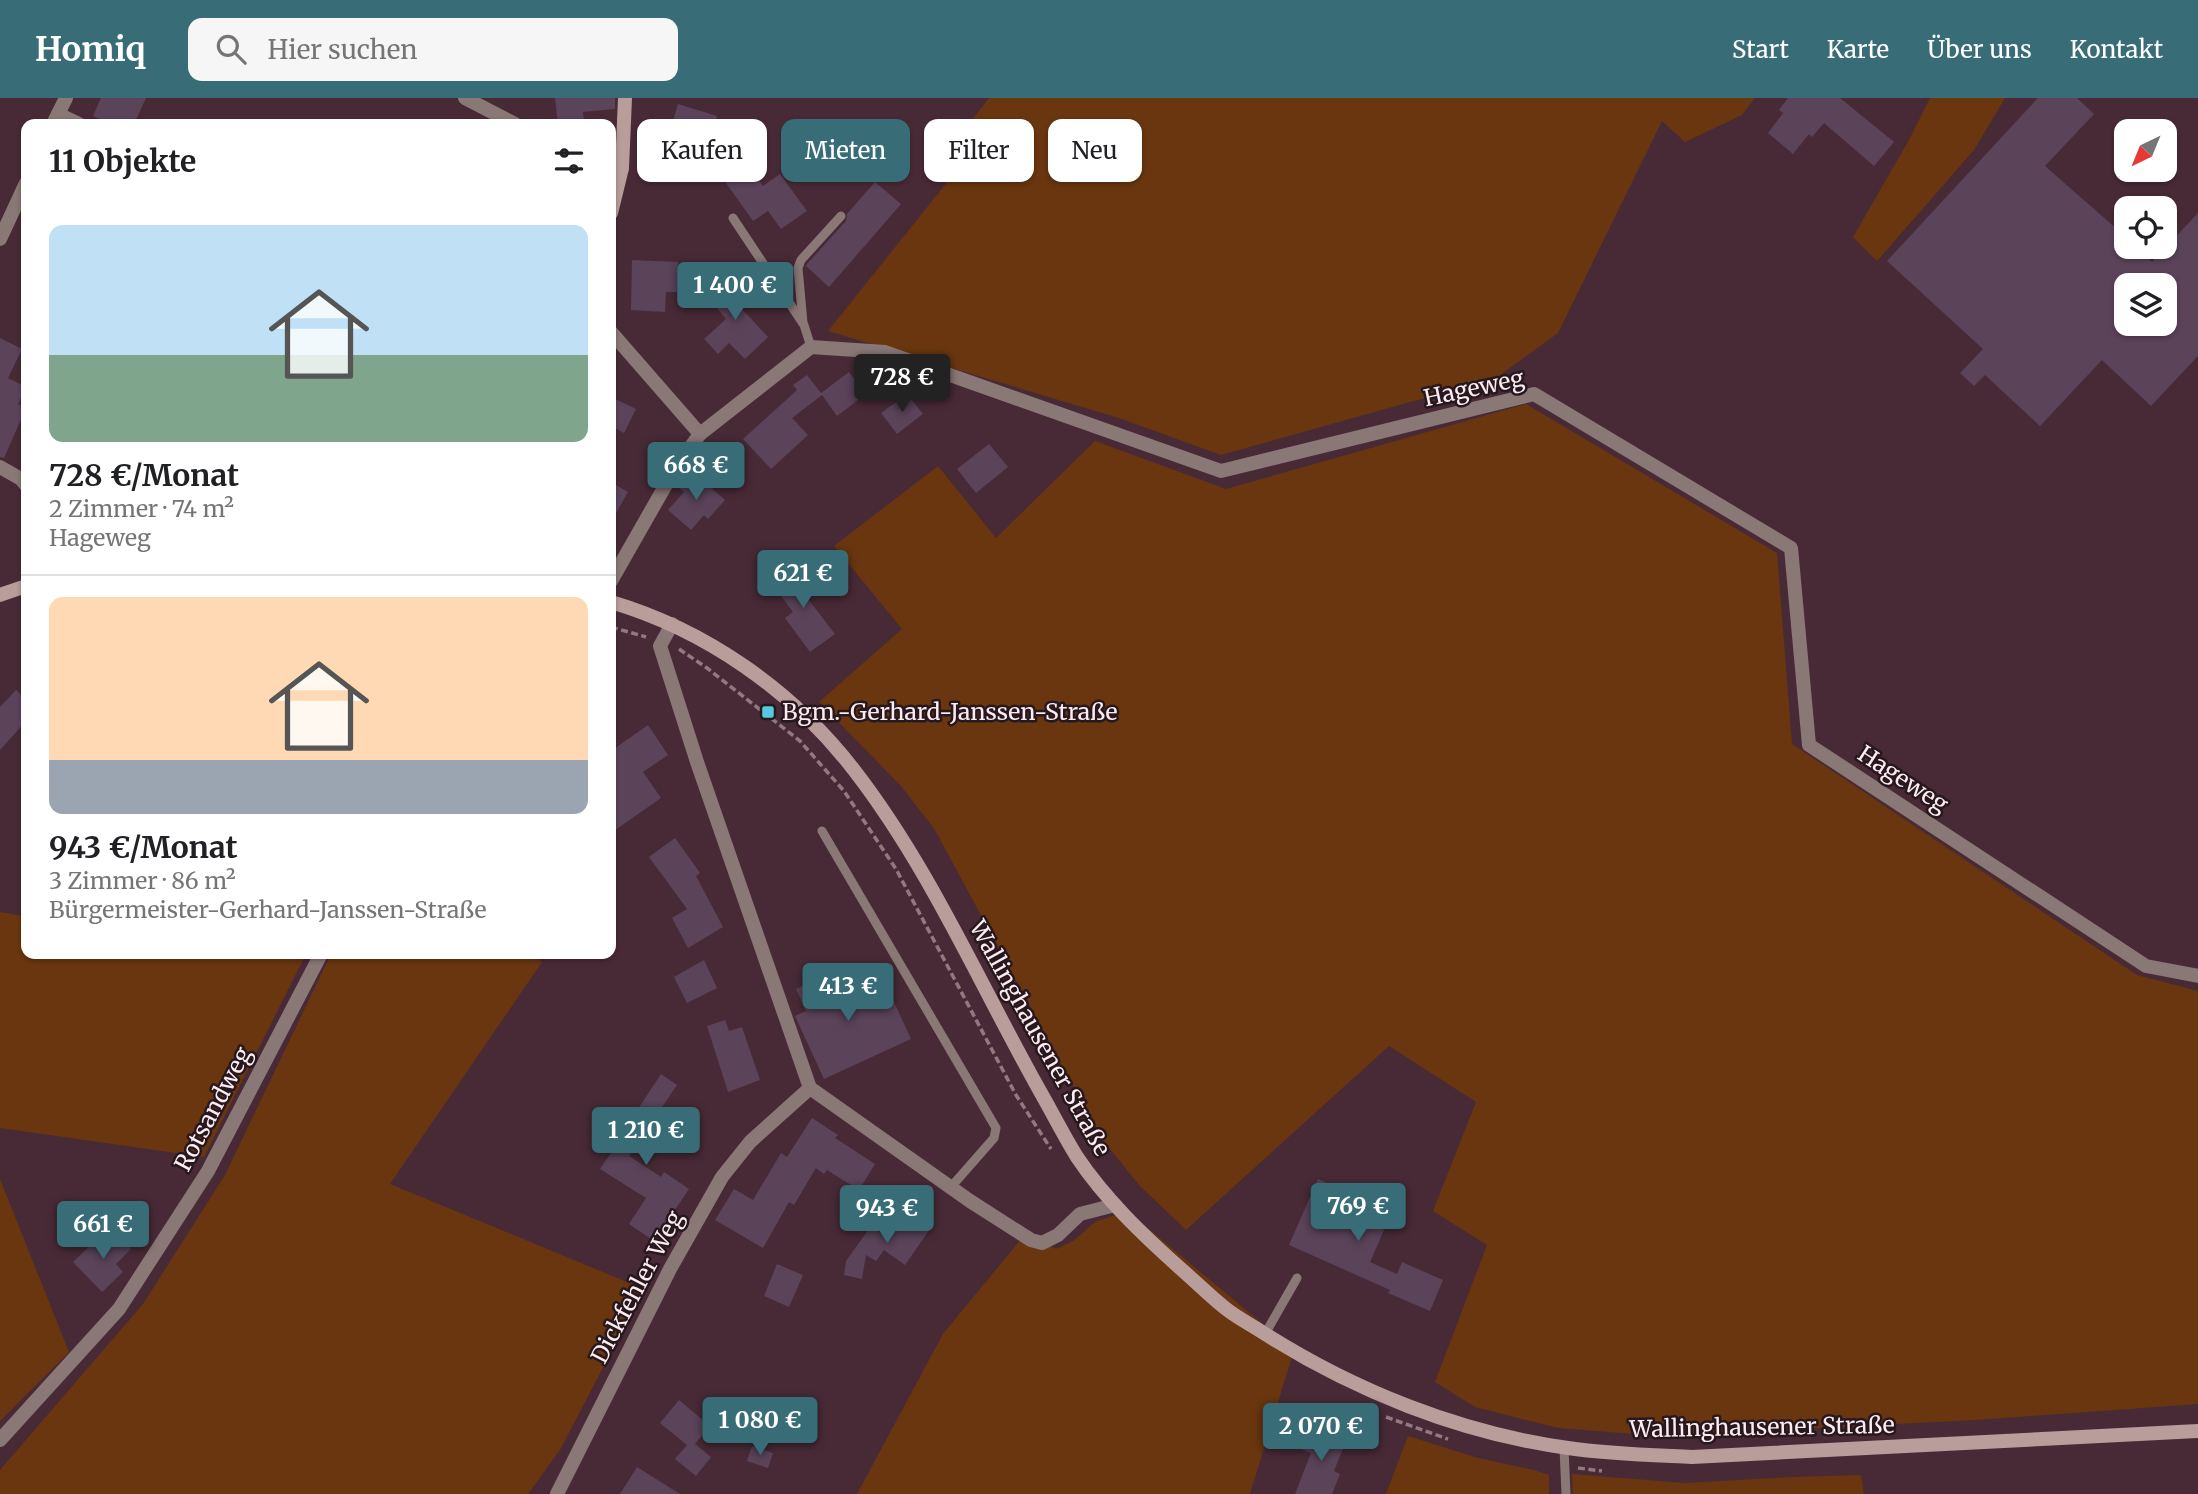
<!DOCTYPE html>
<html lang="de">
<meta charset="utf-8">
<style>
body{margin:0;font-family:Merriweather,serif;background:#f6f6f6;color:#202124;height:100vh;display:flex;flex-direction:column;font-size:26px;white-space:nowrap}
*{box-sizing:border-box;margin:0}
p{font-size:23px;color:#757577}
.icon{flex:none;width:38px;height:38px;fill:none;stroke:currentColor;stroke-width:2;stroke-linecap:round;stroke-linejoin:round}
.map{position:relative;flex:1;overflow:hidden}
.panel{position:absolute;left:21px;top:21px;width:595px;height:840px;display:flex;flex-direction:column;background:#fff;border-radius:14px;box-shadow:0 2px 5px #0004}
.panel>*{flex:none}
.hud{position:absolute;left:637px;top:21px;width:665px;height:63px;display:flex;gap:14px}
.needle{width:46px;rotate:223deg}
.buttons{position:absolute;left:2114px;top:21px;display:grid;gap:14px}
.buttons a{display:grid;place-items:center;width:63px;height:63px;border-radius:14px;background:#fff;box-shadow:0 2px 5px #0004;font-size:35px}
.price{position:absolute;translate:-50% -60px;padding:0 16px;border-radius:7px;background:#386d78;color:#fff;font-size:23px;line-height:46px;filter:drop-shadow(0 2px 4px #0008)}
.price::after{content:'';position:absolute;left:50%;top:42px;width:21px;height:16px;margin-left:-10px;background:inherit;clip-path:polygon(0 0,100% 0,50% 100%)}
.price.active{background:#222;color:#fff}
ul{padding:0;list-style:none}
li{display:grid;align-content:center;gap:14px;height:371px;padding:0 28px}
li+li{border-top:2px solid #e0e0e0}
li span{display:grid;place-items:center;height:217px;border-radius:14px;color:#555}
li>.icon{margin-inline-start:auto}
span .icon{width:126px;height:126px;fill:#fffc;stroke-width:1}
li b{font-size:30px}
h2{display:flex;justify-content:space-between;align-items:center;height:84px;padding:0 28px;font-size:30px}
.chip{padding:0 24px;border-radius:14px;background:#fff;box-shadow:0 2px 5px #0004;font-size:24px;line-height:63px}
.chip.active{background:#386d78;color:#fff}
header{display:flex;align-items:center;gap:42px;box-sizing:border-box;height:98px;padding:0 35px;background:#386d78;color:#fff}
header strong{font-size:33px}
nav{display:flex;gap:38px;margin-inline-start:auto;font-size:24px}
.search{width:490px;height:63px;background:#f6f6f6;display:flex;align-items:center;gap:18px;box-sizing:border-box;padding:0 24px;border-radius:14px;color:#757577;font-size:26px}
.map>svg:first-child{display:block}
</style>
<header>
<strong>Homiq</strong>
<div class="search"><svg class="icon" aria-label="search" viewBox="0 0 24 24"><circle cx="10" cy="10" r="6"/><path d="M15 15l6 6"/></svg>Hier suchen</div>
<nav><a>Start</a><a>Karte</a><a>Über uns</a><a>Kontakt</a></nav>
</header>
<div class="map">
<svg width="2198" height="1396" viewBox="0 0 2198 1396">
<rect width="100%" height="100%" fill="#482a36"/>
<g fill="#69360f">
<polygon points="989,0 1755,0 1742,17 1685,44 1662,23 1558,235 1496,280 1221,357 1119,320 828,233 960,68 946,55"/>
<polygon points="1930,0 2005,0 1974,52 1877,163 1853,139 1909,42"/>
<polygon points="1526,306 1777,455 1792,646 2137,877 2198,893 2198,1306 1975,1322 1761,1333 1686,1340 1558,1330 1475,1309 1435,1284 1487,1147 1433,1113 1476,1004 1389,948 1186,1132 1140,1088 1101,1040 935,732 901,688 819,604 902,531 834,448 938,368 996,440 1095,343 1226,391"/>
<polygon points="26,804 26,856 306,856 204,1059 0,1030 0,814 24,818"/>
<polygon points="331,856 535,856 542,864 390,1086 644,1191 560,1352 528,1396 0,1396 0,1372 143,1206 225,1077"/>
<polygon points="0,1081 69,1254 0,1323"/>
<polygon points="1127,1113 1294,1252 1250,1396 857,1396 943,1236 1026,1135 1056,1151 1073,1143 1095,1124"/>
<polygon points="1408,1338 1478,1360 1534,1372 1549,1377 1549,1396 1386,1396"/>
<polygon points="1572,1376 1684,1385 1792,1379 1861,1377 1864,1396 1573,1396"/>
</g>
<g fill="#5b435a" fill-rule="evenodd">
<polygon points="101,0 146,0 134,26 112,26 93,18"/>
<polygon points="555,0 615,0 615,11 583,14 584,24 558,26"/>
<polygon points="1788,0 1840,0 1894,44 1874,68 1824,25 1812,39 1809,36 1793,56 1768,35 1783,15 1779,12"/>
<path d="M2038,0H2077L2094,16L2045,68L2126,139V149H2136L2152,164L2198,115V258L2151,308L2102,262L2040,328L1985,277L1974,288L1960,275L1983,251L1887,163ZM2126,187H2165V226H2126Z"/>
<polygon points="678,6 717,18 711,37 727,41 721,63 666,46"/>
<polygon points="750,69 763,88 780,76 807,113 781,131 768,113 753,123 726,85"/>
<polygon points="875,84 901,106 829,189 806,168 807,166 846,123 847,116"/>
<polygon points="632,162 678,164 677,194 666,194 665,214 631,212"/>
<polygon points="735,179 752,199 740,209 768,239 745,261 729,245 718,256 704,241 726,221 709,200"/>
<polygon points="0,240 22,251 8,280 26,289 18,306 26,310 4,360 0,359"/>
<polygon points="849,274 866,296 837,318 822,297 792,320 808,337 771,371 743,341 797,292 793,287 807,277 821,295"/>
<polygon points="907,296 923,316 897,336 881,315"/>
<polygon points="611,299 636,311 624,335 611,328"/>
<polygon points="989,346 1008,369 976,395 957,371"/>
<polygon points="693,374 725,402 708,421 704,417 691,432 668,412 684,394 679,390"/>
<polygon points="611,384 628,394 611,424"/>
<polygon points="797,469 816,495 808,501 835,536 810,554 785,520 793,514 773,487"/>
<polygon points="16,592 26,601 26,623 0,652 0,609"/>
<polygon points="648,627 668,657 643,674 661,700 611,735 611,653"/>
<polygon points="675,740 700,775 696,778 723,829 688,850 672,820 687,811 649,759"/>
<polygon points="704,862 717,890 687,905 674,879"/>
<polygon points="863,874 875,894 887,889 911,941 824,981 795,918 806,913 796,891 829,876 836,890"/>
<polygon points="725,922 729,933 742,929 760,982 728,994 707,928"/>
<polygon points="661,976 677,987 629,1058 661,1079 664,1074 689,1091 654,1143 629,1126 646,1100 600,1071 620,1042 618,1041"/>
<polygon points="812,1020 838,1037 835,1040 875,1066 859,1092 827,1072 824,1076 816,1070 794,1107 789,1104 763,1150 715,1122 734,1091 753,1102 781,1055 787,1059"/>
<polygon points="1318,1081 1392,1114 1370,1164 1397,1176 1402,1164 1443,1182 1430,1213 1388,1195 1390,1192 1289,1147"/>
<polygon points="906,1114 930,1131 905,1167 884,1152 876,1163 866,1157 862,1181 844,1177 846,1163 871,1128 887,1140"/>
<polygon points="114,1134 131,1151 116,1166 123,1174 102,1194 73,1164 95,1143 100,1148"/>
<polygon points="777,1166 803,1177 789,1209 764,1198"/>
<polygon points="679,1302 710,1328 695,1346 711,1359 696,1378 675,1361 687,1347 660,1325"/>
<polygon points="1310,1328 1346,1343 1334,1373 1340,1376 1332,1396 1295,1396 1311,1355 1301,1351"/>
<polygon points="752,1348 773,1355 768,1370 747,1363"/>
<polygon points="637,1369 680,1396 620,1396"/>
</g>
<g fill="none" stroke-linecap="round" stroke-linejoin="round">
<g stroke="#917882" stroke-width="3.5" stroke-dasharray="7 3.5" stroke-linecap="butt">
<polyline points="611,529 646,539"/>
<polyline points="679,551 707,570 800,643 844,693 896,771 1016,997 1051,1051"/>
<polyline points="1386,1319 1448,1341"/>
<polyline points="1578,1370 1602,1373"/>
</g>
<g stroke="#897876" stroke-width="9">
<polyline points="733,120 804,227 811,249"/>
<polyline points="803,225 798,170 801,162 841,118"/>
<polyline points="822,733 996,1030 994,1040 951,1089"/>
<polyline points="1265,1236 1297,1180"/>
<polyline points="1564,1350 1566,1396"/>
</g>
<g stroke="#897876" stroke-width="14">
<polyline points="465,0 515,26"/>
<polyline points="58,16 79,26"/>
<polyline points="53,26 66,0"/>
<polyline points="611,65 622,70"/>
<polyline points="0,141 26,85"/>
<polyline points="611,234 700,336"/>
<polyline points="0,369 21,381 26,387"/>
<polyline points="611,483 676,369 700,336 811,249 885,254 1221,373 1534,296 1791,450 1809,647 2146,868 2198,878"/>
<polyline points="672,526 660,548 697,664 810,990 970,1103 1031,1142 1042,1145 1058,1137 1080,1116 1115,1107"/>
<polyline points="0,1342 119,1211 208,1073 321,856"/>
<polyline points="557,1396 670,1171 722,1079 750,1044 810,990"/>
</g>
<g stroke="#b89d9a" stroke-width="14">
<polyline points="611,115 622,70 625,0"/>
<polyline points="0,497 26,488"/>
<path d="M611,504C706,532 793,593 854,672C930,770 980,887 1041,995C1053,1016 1064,1038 1077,1059C1105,1101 1143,1137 1181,1171C1196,1184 1210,1198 1225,1210C1236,1219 1250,1226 1262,1234C1353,1292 1459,1335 1568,1350C1609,1356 1650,1357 1692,1359L2198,1333"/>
</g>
</g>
<rect fill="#55cade" stroke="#26181d" stroke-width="2.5" x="761" y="607" width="14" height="14" rx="3.5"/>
<g text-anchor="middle" stroke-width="5" stroke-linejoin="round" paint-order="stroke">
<g font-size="23" fill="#fcecf1" stroke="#26181d">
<text transform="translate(1474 290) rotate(-12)" y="8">Hageweg</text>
<text transform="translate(1903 681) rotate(33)" y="8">Hageweg</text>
<text transform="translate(1040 940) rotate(61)" y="8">Wallinghausener Straße</text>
<text transform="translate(213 1011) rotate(-62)" y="8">Rotsandweg</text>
<text transform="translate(637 1189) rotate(-62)" y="8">Dickfehler Weg</text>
<text transform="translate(1762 1329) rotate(-1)" y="8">Wallinghausener Straße</text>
</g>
<g font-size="23" fill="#fcecf1" stroke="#26181d" text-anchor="start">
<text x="782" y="622">Bgm.-Gerhard-Janssen-Straße</text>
</g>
</g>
</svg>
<div class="buttons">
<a><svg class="needle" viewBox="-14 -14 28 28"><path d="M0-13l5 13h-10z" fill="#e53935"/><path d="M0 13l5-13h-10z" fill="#757577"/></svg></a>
<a><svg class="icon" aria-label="locate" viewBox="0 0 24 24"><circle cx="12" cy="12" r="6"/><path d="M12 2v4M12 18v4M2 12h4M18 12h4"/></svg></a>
<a><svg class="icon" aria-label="layers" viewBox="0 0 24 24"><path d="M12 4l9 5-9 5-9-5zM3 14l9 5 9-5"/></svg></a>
</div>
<b class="price" style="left:735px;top:224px">1 400 €</b>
<b class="price active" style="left:902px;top:316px">728 €</b>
<b class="price" style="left:696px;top:404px">668 €</b>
<b class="price" style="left:803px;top:512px">621 €</b>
<b class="price" style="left:848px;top:925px">413 €</b>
<b class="price" style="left:646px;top:1069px">1 210 €</b>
<b class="price" style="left:1358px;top:1145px">769 €</b>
<b class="price" style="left:887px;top:1147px">943 €</b>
<b class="price" style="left:103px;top:1163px">661 €</b>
<b class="price" style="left:760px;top:1359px">1 080 €</b>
<b class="price" style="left:1321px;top:1365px">2 070 €</b>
<div class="hud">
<a class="chip">Kaufen</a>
<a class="chip active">Mieten</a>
<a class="chip">Filter</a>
<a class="chip">Neu</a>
</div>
<section class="panel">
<h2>11 Objekte<svg class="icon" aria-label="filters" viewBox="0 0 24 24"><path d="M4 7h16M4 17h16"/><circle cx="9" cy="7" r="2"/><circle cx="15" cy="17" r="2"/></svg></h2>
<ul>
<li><span style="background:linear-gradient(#bfe0f5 60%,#7fa58c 0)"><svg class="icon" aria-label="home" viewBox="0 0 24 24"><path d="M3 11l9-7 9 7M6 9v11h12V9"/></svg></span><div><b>728 €/Monat</b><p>2 Zimmer · 74 m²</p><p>Hageweg</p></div></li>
<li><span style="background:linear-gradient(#ffd9b3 75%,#9aa5b1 0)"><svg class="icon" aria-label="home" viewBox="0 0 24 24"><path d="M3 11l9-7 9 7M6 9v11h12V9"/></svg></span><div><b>943 €/Monat</b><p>3 Zimmer · 86 m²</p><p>Bürgermeister-Gerhard-Janssen-Straße</p></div></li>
</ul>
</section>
</div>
